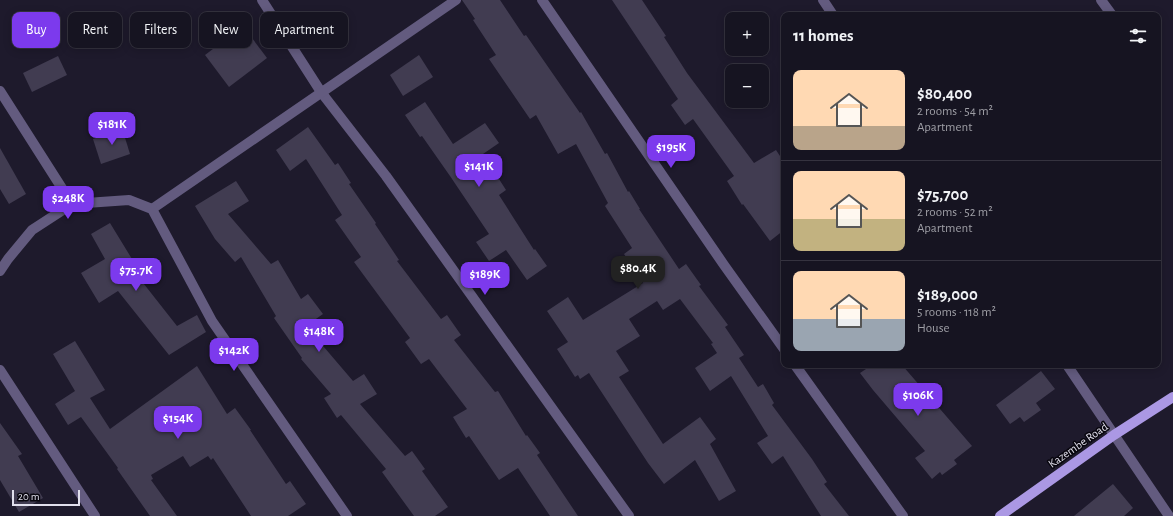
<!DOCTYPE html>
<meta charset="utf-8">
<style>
body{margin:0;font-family:"Alegreya Sans",sans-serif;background:#1f1d2a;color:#f1f3f6;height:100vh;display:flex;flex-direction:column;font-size:15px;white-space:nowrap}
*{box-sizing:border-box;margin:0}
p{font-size:13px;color:#9e9ea5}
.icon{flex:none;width:22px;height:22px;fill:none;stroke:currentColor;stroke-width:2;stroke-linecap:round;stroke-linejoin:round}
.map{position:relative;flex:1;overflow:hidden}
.side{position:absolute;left:781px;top:12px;width:380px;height:356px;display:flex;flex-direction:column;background:#161421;border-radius:8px;box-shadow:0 2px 10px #0003,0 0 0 1px #35333f}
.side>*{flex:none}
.top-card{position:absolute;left:12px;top:12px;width:380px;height:36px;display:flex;gap:8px}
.tools{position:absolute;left:725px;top:12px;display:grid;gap:8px}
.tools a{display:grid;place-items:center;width:44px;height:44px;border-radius:8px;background:#161421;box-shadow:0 2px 10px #0003,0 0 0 1px #35333f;font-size:20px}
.scale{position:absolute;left:12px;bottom:10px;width:68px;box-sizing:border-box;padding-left:4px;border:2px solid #e1dfec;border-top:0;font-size:11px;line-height:14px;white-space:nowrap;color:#e1dfec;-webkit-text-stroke:3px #08060e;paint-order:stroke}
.price{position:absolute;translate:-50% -34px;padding:0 9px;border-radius:8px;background:#7c3aed;color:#fff;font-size:13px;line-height:26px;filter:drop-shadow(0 1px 2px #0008)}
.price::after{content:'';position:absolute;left:50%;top:24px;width:12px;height:9px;margin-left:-6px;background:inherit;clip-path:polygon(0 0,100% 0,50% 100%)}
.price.current{background:#222;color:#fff}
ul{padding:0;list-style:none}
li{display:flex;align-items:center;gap:12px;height:100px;padding:0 12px}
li+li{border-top:1px solid #35333f}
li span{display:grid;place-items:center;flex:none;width:112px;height:80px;border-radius:8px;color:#555}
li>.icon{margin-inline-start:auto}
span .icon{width:48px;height:48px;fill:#fffc;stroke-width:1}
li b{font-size:17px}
h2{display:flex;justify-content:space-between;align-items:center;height:48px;padding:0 12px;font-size:17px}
.tag{padding:0 14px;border-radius:8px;background:#161421;box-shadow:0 2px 10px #0003,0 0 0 1px #35333f;font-size:14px;line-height:36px}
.tag.current{background:#7c3aed;color:#fff}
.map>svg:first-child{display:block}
</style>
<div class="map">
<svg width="1173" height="516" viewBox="0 0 1173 516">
<rect width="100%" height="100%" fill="#1e1a2c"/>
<g fill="#413c51">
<polygon points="462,0 500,0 524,36 526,35 580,113 581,112 605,154 607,153 628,192 629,191 640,209 639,209 679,269 686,264 701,285 699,286 728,325 725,327 744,355 739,358 758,387 763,384 774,403 772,405 812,459 827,482 824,484 849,516 821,516 783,456 772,464 757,443 768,436 731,376 710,391 695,368 717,353 711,344 713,343 680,299 663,310 657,301 629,319 640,336 616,351 629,371 619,377 663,444 700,417 716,439 710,444 736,491 719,501 695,460 664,484 648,463 589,373 580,379 578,375 575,377 557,349 568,342 547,311 568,297 583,320 643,283 624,254 632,248 605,206 608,203 576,144 558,154 536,115 530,119 489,59 496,55 473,20 475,19"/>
<polygon points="612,0 642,0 666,36 664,37 687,73 754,163 776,150 784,162 784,230 770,241 743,204 742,205 727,181 734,176 693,119 685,125 671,105 678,99"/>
<polygon points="243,26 267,58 229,87 205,55"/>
<polygon points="419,55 433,77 403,96 390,75"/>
<polygon points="58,56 67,75 32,92 23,73"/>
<polygon points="425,102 453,144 485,123 499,143 483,154 506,190 499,195 534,250 535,249 547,266 527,280 506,250 489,261 476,242 489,234 450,176 422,136 420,137 405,115"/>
<polygon points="308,127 335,165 338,163 351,183 349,184 376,223 375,224 399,260 397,261 441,319 447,315 461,335 454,340 495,392 498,391 526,436 527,435 540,453 537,455 578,516 550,516 518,468 499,480 469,436 466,438 453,417 467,409 429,359 421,364 405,342 410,338 354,262 361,257 335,220 342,215 306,159 290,171 276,150"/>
<polygon points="122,128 130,154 101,164 93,139"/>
<polygon points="0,148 26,194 9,204 0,189"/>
<polygon points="236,181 249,201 228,214 271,264 278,260 301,299 308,294 323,314 306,326 353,381 364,374 377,394 360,404 405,456 412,451 425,469 422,471 448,507 435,516 414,516 382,472 386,469 341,415 337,418 324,398 331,394 301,359 302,358 274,318 276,316 241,257 235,262 215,239 195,206"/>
<polygon points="110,223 143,277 140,279 177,326 197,315 206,332 169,355 118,291 99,303 81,273 105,259 91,234"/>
<polygon points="75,341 105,390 90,398 110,429 197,366 227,414 235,408 251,430 250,430 286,484 290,481 306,504 288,516 251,516 213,458 211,460 208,456 190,467 183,456 151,475 153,479 151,480 177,516 150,516 117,469 118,468 81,417 68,425 55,404 75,391 53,354"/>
<polygon points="872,365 902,365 972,446 954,460 957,464 942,475 940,472 932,479 915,458 925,451 873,390 860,373"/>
<polygon points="1041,371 1055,389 1036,403 1041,410 1024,422 1020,417 1010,424 996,405"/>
<polygon points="0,423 22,454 18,456 43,498 19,512 0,480"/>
<polygon points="1113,484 1133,508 1124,516 1074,516"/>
</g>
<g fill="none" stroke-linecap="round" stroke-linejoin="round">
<g stroke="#635b7f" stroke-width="10">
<polyline points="262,0 321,92 386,176 629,516"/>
<polyline points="542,0 724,265 784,349"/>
<polyline points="823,0 833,15"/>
<polyline points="1101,0 1112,15"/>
<polyline points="0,91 72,204"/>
<polyline points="152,209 456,0"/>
<polyline points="0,271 8,259 32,230 72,204 129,200 152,209 212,321 347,516"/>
<polyline points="795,365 903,516"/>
<polyline points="1067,365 1169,516"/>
<polyline points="0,370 95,516"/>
</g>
<polyline stroke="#ab98e4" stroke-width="10" points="1000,516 1114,435 1173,397"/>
</g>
<g text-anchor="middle" stroke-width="3" stroke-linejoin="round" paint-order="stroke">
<g font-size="12" fill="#e1dfec" stroke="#08060e">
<text transform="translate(1078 445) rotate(-35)" y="4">Kazembe Road</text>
</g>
</g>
</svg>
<div class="tools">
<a>+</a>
<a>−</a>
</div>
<div class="scale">20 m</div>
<b class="price" style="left:112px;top:146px">$181K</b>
<b class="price" style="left:671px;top:169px">$195K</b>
<b class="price" style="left:479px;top:188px">$141K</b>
<b class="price" style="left:68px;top:220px">$248K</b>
<b class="price current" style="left:638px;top:290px">$80.4K</b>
<b class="price" style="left:136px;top:292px">$75.7K</b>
<b class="price" style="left:485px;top:296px">$189K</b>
<b class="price" style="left:319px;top:353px">$148K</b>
<b class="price" style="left:234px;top:372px">$142K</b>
<b class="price" style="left:918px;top:417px">$106K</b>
<b class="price" style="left:178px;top:440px">$154K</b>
<div class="top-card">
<a class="tag current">Buy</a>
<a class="tag">Rent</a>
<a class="tag">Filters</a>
<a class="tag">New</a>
<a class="tag">Apartment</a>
</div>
<section class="side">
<h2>11 homes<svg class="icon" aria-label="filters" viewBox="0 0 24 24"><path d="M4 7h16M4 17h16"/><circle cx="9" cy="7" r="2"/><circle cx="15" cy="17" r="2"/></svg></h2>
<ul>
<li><span style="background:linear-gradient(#ffd9b3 70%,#b9a48a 0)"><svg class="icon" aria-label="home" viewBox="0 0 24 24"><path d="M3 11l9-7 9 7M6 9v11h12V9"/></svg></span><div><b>$80,400</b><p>2 rooms · 54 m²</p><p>Apartment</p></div></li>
<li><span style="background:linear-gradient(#ffd9b3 60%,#c2b280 0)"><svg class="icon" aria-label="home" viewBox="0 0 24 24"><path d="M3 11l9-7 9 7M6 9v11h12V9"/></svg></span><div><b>$75,700</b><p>2 rooms · 52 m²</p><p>Apartment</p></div></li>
<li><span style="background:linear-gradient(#ffd9b3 60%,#9aa5b1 0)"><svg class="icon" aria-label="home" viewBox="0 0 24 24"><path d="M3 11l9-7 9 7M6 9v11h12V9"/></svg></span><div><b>$189,000</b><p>5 rooms · 118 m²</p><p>House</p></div></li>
</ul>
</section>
</div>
